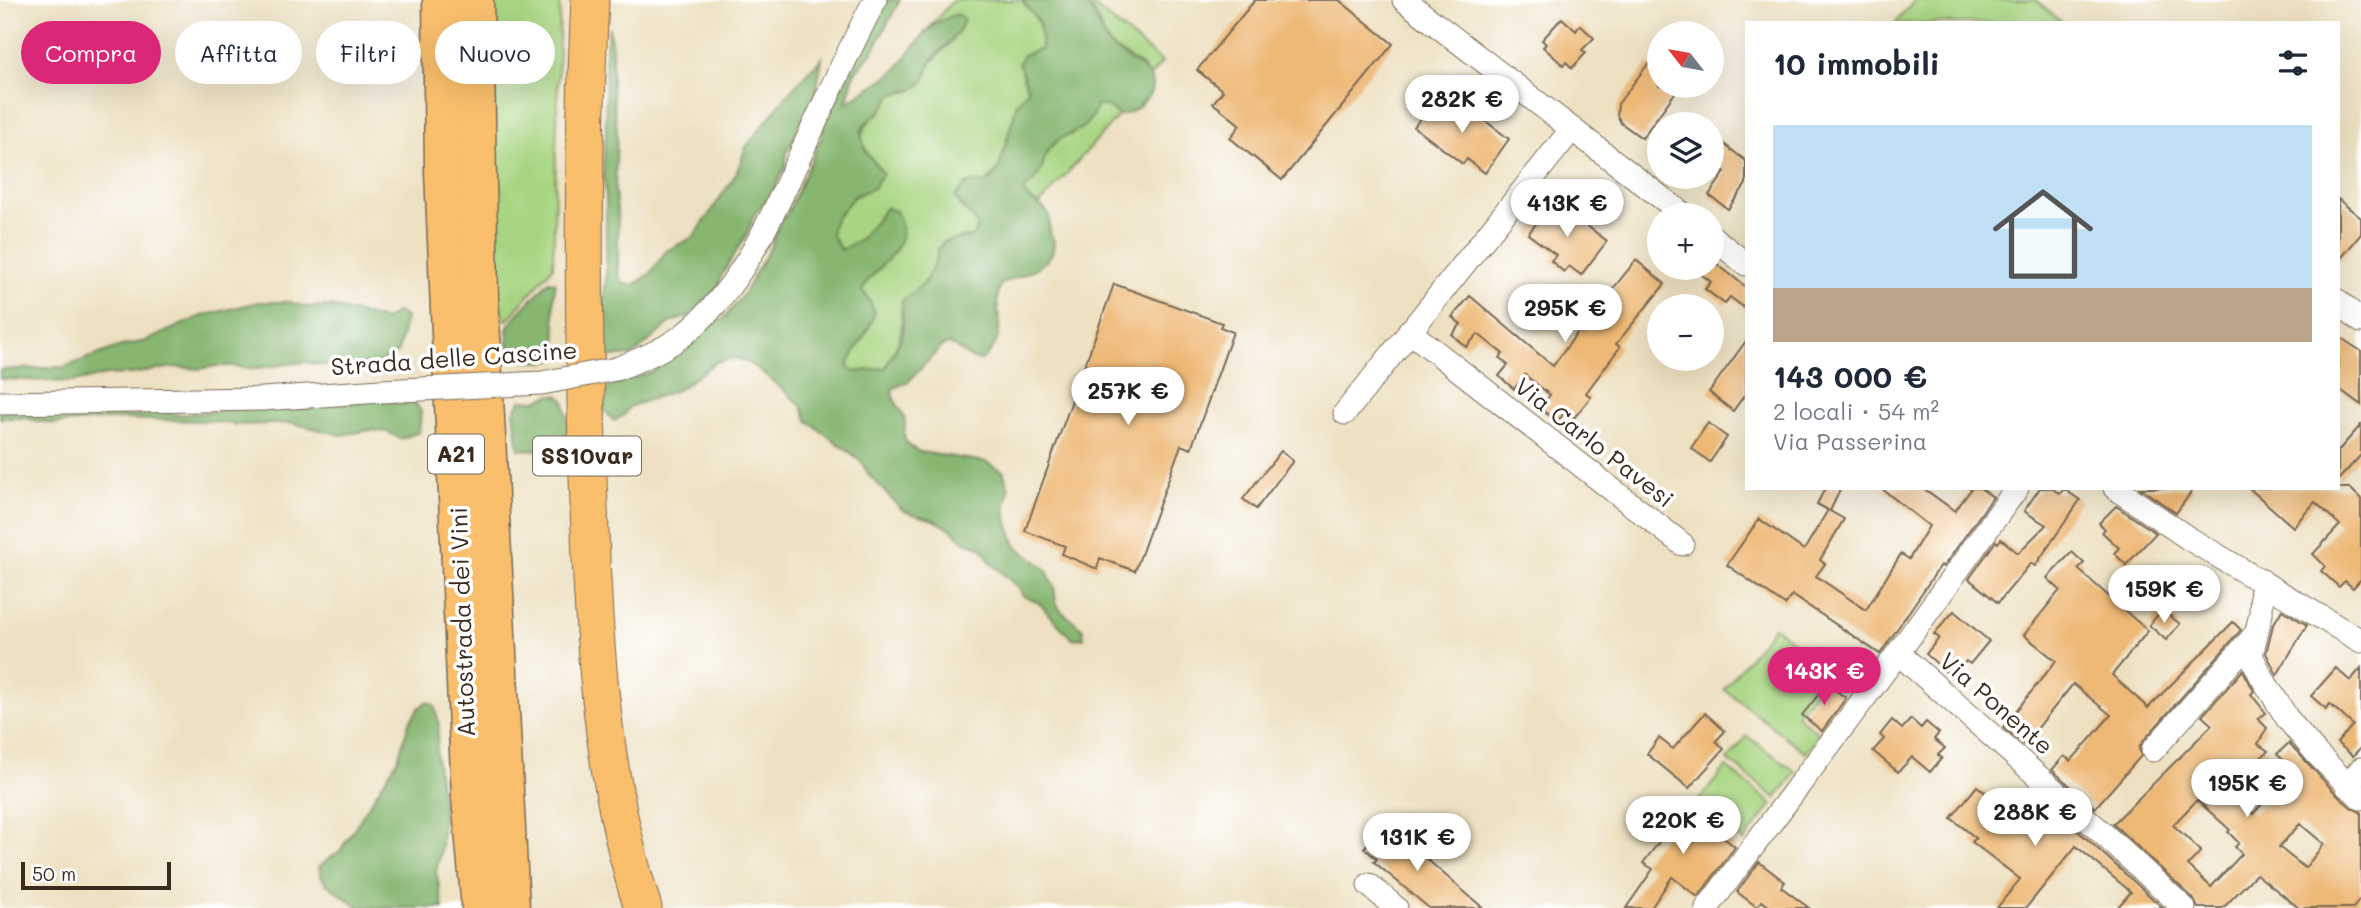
<!DOCTYPE html>
<html lang="it">
<meta charset="utf-8">
<style>
body{margin:0;font-family:Mali,sans-serif;background:#f2f2f3;color:#1f2937;height:100vh;display:flex;flex-direction:column;font-size:26px;white-space:nowrap}
*{box-sizing:border-box;margin:0}
p{font-size:23px;color:#747a83}
.icon{flex:none;width:38px;height:38px;fill:none;stroke:currentColor;stroke-width:2;stroke-linecap:round;stroke-linejoin:round}
.map{position:relative;flex:1;overflow:hidden}
.drawer{position:absolute;left:1745px;top:21px;width:595px;height:469px;display:flex;flex-direction:column;background:#fff;border-radius:0px;box-shadow:0 7px 28px #0002}
.drawer>*{flex:none}
.top-card{position:absolute;left:21px;top:21px;width:665px;height:63px;display:flex;gap:14px}
.needle{width:46px;rotate:301deg}
.fabs{position:absolute;left:1647px;top:21px;display:grid;gap:14px}
.fabs a{display:grid;place-items:center;width:77px;height:77px;border-radius:50%;background:#fff;box-shadow:0 7px 28px #0002;font-size:35px}
.scale{position:absolute;left:21px;bottom:18px;width:150px;box-sizing:border-box;padding-left:7px;border:4px solid #3b2a1e;border-top:0;font-size:19px;line-height:24px;white-space:nowrap;color:#3b2a1e;-webkit-text-stroke:5px #fff;paint-order:stroke}
.price{position:absolute;translate:-50% -60px;padding:0 16px;border-radius:24px;background:#fff;color:#222;font-size:23px;line-height:46px;filter:drop-shadow(0 2px 4px #0008)}
.price::after{content:'';position:absolute;left:50%;top:42px;width:21px;height:16px;margin-left:-10px;background:inherit;clip-path:polygon(0 0,100% 0,50% 100%)}
.price.selected{background:#db2777;color:#fff}
ul{padding:0;list-style:none}
li{display:grid;align-content:center;gap:14px;height:371px;padding:0 28px}
li span{display:grid;place-items:center;height:217px;border-radius:0px;color:#555}
li>.icon{margin-inline-start:auto}
span .icon{width:126px;height:126px;fill:#fffc;stroke-width:1}
li b{font-size:30px}
h2{display:flex;justify-content:space-between;align-items:center;height:84px;padding:0 28px;font-size:30px}
.chip{padding:0 24px;border-radius:32px;background:#fff;box-shadow:0 7px 28px #0002;font-size:24px;line-height:63px}
.chip.selected{background:#db2777;color:#fff}
.map>svg:first-child{display:block}
</style>
<div class="map">
<svg width="2361" height="908" viewBox="0 0 2361 908">
<rect width="100%" height="100%" fill="#fff"/>
<filter id="ink" filterUnits="userSpaceOnUse"><feTurbulence type="fractalNoise" baseFrequency=".0143" numOctaves="2"/><feDisplacementMap in="SourceGraphic" scale="14" xChannelSelector="R" yChannelSelector="G"/><feConvolveMatrix kernelMatrix="1 2 1 2 8 2 1 2 1" color-interpolation-filters="sRGB"/></filter>
<filter id="wash" filterUnits="userSpaceOnUse"><feTurbulence type="fractalNoise" baseFrequency=".00686" numOctaves="4" result="noise"/><feDisplacementMap in="SourceGraphic" scale="28" xChannelSelector="R" yChannelSelector="G"/><feGaussianBlur stdDeviation="1.57" result="paint"/><feColorMatrix in="noise" values="0 0 0 0 0 0 0 0 0 0 0 0 0 0 0 0 0 1.4 0 .05"/><feComposite in="paint" operator="in"/></filter>
<g filter="url(#wash)">
<rect width="100%" height="100%" fill="#eee1c2"/>
<g fill="#a9d582" stroke="#728050" stroke-width="2">
<polygon points="492,0 560,0 553,267 507,320 504,319 495,280"/>
<path d="M953,0H1023C1025,7 1029,9 1033,14C1042,24 1041,36 1041,49L1023,55L1021,72L1028,90L1017,104L999,168L986,183L976,185L959,206L974,218L978,227L973,236L944,242L938,249L936,260L925,282L901,311C905,334 896,348 885,368L855,372L848,367C851,351 877,324 873,310C872,303 866,296 862,290L867,282L896,250L886,208L860,240L841,250L832,236V226L836,218L853,197L873,188L878,166C844,131 872,123 893,94L911,91L928,74L929,65L949,44L938,22L924,34Z"/>
<polygon points="1079,0 1087,0 1162,62 1149,78 1143,67 1110,46 1093,10"/>
<polygon points="1915,0 2036,0 2063,23 1895,23"/>
<polygon points="1096,106 1106,106 1119,115 1039,205 1026,199 1023,191 1042,168 1047,150 1061,137 1070,135 1093,116"/>
<polygon points="1774,627 1831,671 1797,715 1819,734 1806,753 1724,689"/>
<polygon points="1747,736 1796,772 1776,798 1728,760"/>
<polygon points="1726,767 1772,804 1744,842 1698,802"/>
</g>
<g fill="#86b670" stroke="#607047" stroke-width="2">
<path d="M885,0H900L873,51L855,72L846,103L895,71L924,34L938,22L956,14L964,18C960,39 942,45 931,62C926,70 928,79 919,86C911,91 902,91 893,94L879,113L865,124L861,132L865,151L883,173L873,188L854,196L836,218L832,226V236L841,250L860,240L886,208L896,211C917,249 876,262 862,290C866,296 872,303 873,310C877,324 851,350 848,367L855,372L885,368L899,343L903,331L902,301L925,282L936,260L938,249L944,242L973,236L978,227C973,214 961,209 955,197L967,183H986L994,177L999,168L1017,104L1028,90L1019,63L1023,55L1041,49C1041,36 1042,24 1033,14C1029,9 1025,7 1023,0C1036,0 1071,0 1082,2C1099,12 1097,33 1110,46C1125,59 1168,74 1146,99C1138,108 1132,114 1119,115L1106,106H1096C1087,138 1065,128 1049,149C1044,155 1044,163 1041,170C1038,178 1030,185 1023,191C1028,202 1039,202 1047,212C1052,218 1048,225 1050,232C1051,236 1054,239 1054,242C1056,267 1017,276 1001,284C988,310 1016,332 981,360L973,359L950,344L942,346L909,381L892,389C892,401 898,404 903,414C911,431 892,438 920,452L986,462L1003,471L1009,489L1005,510L1007,519L1016,546L1046,569L1054,586L1056,602L1060,610L1083,629L1084,638L1072,639L1039,603L1023,596L1019,588L991,563L982,548L965,542L951,529L934,520L906,512L899,507L869,475L860,460L808,421L801,405L758,369L743,360L734,358L716,362L679,389L629,407L624,415L614,421L602,408L601,393L613,385L655,371L664,360L688,347L706,329L723,319L741,298L770,248L782,217L785,218L787,214L822,136L826,116Z"/>
<polygon points="609,27 612,49 612,88 617,131 615,191 618,220 618,269 619,277 624,284 633,285 650,274 666,251 692,238 698,231 736,174 746,147 790,91 822,58 815,100 805,114 787,151 786,166 773,191 754,215 748,232 721,276 719,286 687,317 671,322 633,355 603,358 599,351 603,332 602,312 606,281 606,196 603,168 606,130 605,55"/>
<path d="M549,281L556,283C550,304 557,334 558,358L545,362L510,360L507,330L510,323Z"/>
<polygon points="259,302 290,302 306,307 329,306 385,320 397,312 406,317 398,352 377,363 329,366 304,362 249,369 233,366 215,366 200,369 174,367 131,374 106,375 73,382 0,379 0,370 64,367 121,346 146,341 201,316"/>
<polygon points="550,395 558,395 564,400 569,428 565,435 538,450 519,449 514,412 521,400 536,401"/>
<polygon points="377,398 417,405 421,412 419,432 401,439 388,432 371,430 342,435 291,423 238,425 210,421 114,419 53,424 24,418 0,418 0,412 28,411 36,414 53,414 127,411 162,412 178,415 241,409 309,409"/>
<polygon points="426,702 434,705 439,723 436,754 443,812 441,851 436,871 443,908 359,908 327,884 321,876 319,866 340,851 398,759 409,723 419,708"/>
</g>
<g id="blocks">
<g fill="#eeb875" fill-rule="evenodd">
<polygon points="1255,0 1339,0 1393,44 1282,180 1230,138 1240,125 1213,103 1223,91 1197,70"/>
<polygon points="1562,18 1576,31 1580,25 1594,38 1582,50 1586,53 1572,68 1566,62 1563,65 1543,47 1546,44 1542,40"/>
<polygon points="1648,64 1659,73 1659,86 1680,86 1642,138 1621,123 1617,115 1618,104"/>
<polygon points="1437,97 1465,118 1471,110 1509,139 1485,173 1467,159 1463,164 1414,127"/>
<polygon points="1712,135 1746,161 1746,184 1728,209 1709,195 1725,172 1712,161"/>
<polygon points="2338,199 2361,218 2361,234 2338,262"/>
<polygon points="1554,201 1607,241 1581,275 1569,266 1564,272 1551,261 1556,255 1528,234"/>
<polygon points="1636,260 1665,284 1616,344 1620,347 1586,393 1591,397 1574,418 1566,411 1557,422 1540,408 1550,395 1525,375 1514,389 1499,376 1508,365 1500,358 1503,354 1478,334 1466,347 1452,335 1461,324 1452,317 1470,296 1553,366 1583,325 1591,331 1611,306 1604,300"/>
<polygon points="1712,260 1746,287 1746,309 1730,297 1725,304 1705,289 1711,282 1693,268 1712,268"/>
<polygon points="1114,284 1222,323 1220,327 1233,332 1191,449 1181,445 1135,571 1100,558 1097,569 1062,554 1065,546 1025,531"/>
<polygon points="2338,336 2361,351 2361,405 2338,388"/>
<polygon points="1746,341 1746,393 1733,411 1709,392"/>
<polygon points="1708,423 1727,437 1710,462 1691,448"/>
<polygon points="2361,425 2361,455 2338,480 2338,451"/>
<polygon points="1281,451 1293,461 1256,509 1243,499"/>
<polygon points="1825,488 1841,488 1830,511 1844,519 1820,560 1825,564 1816,576 1866,610 1901,554 1909,559 1929,526 1881,488 1923,488 1955,511 1972,488 1980,488 1993,497 1943,567 1941,565 1880,654 1792,595 1785,605 1727,565 1759,519 1804,550 1828,510 1817,504"/>
<polygon points="2040,488 2051,488 2060,494 2064,489 2080,500 2035,566 2031,563 1998,603 1969,579 1996,541 1998,543 2001,539 2018,553 2046,525 2024,511"/>
<polygon points="2140,488 2194,488 2176,513"/>
<polygon points="2249,488 2350,488 2361,499 2361,579 2353,588 2345,581 2339,587 2321,571 2325,566 2313,554 2340,525 2315,502 2293,527"/>
<polygon points="2116,506 2156,533 2126,565 2114,553 2119,548 2102,532 2105,529 2099,523"/>
<polygon points="2072,552 2084,563 2078,569 2148,631 2112,675 2148,708 2233,622 2241,630 2143,741 2139,748 2141,756 2095,808 2052,770 2064,756 2071,761 2111,715 2073,684 2024,745 2003,727 2056,661 2024,635 2060,590 2047,578"/>
<polygon points="2162,610 2180,624 2166,640 2149,625"/>
<polygon points="2282,610 2307,625 2277,675 2266,653 2273,625"/>
<polygon points="1954,611 1989,641 1970,664 1966,661 1952,677 1926,654 1939,638 1934,634"/>
<polygon points="2336,668 2350,681 2361,668 2361,747 2353,756 2337,743 2353,725 2330,704 2326,709 2311,696"/>
<path d="M2243,670L2254,691L2251,694L2266,713L2258,719L2267,728L2258,744L2268,751L2229,790L2253,814L2293,770L2277,754L2289,743L2338,796L2352,808L2361,812V898L2353,908H2299L2256,874L2223,908H2198L2193,898L2113,824L2212,725L2202,716ZM2197,800L2230,830L2228,832L2239,843L2235,847L2242,854L2211,887L2188,865L2201,851L2173,825ZM2300,824L2324,844L2305,868L2279,847Z"/>
<polygon points="1827,684 1846,698 1822,731 1802,715"/>
<polygon points="1705,713 1725,731 1716,741 1724,749 1689,788 1647,754 1659,738 1673,749"/>
<polygon points="1911,719 1921,728 1926,722 1939,733 1934,739 1945,748 1938,755 1942,758 1930,772 1912,757 1898,772 1873,751 1884,739 1880,735 1892,720 1902,729"/>
<polygon points="1977,786 2025,824 2045,801 2163,908 2117,908 2131,892 2076,846 2026,908 1997,908 2020,879 1972,842 1976,838 1951,818"/>
<polygon points="1677,800 1735,847 1698,897 1672,877 1651,908 1626,908 1653,869 1643,863 1667,832 1658,825"/>
<polygon points="1383,826 1396,836 1398,834 1483,908 1429,908 1410,892 1374,862 1377,859 1364,848"/>
<polygon points="1759,862 1785,882 1781,887 1809,908 1771,908 1762,901 1757,907 1737,892"/>
</g>
</g>
</g>
<g filter="url(#ink)">
<use href="#blocks" fill-opacity="0" stroke="#7a6a57" stroke-width="2"/>
<g fill="none" stroke-linecap="round" stroke-linejoin="round">
<defs>
<g id="minor">
<polyline points="1404,0 1684,215"/>
<polyline points="1712,237 1746,264"/>
<polyline points="2338,301 2361,321"/>
<polyline points="1409,331 1682,544"/>
<path d="M616,369C639,360 662,351 682,336C741,290 773,215 803,149C826,99 849,49 875,0"/>
<polyline points="0,403 263,399 381,391"/>
<polyline points="1345,413 1572,129"/>
<polyline points="2115,488 2188,538 2361,641"/>
<polyline points="2262,581 2261,614 2251,655 2261,676 2287,718 2316,753 2361,798"/>
<polyline points="1898,653 2099,830 2184,908"/>
<polyline points="2153,750 2255,635"/>
<polyline points="2347,786 2361,769"/>
<polyline points="1369,885 1396,908"/>
<polyline points="1707,908 1898,653 2017,488"/>
</g>
<path id="trunk" d="M590,0C582,159 583,318 588,478C593,623 598,768 643,908"/>
<g id="motorway">
<polyline points="442,0 444,171 471,798 481,908"/>
<polyline points="474,0 479,299 510,908"/>
</g>
</defs>
<use href="#minor" stroke="#7a6a57" stroke-width="25"/>
<use href="#trunk" stroke="#7a6a57" stroke-width="39"/>
<use href="#motorway" stroke="#7a6a57" stroke-width="41"/>
<use href="#minor" stroke="#fff" stroke-width="23"/>
<use href="#trunk" stroke="#f9bf6d" stroke-width="37"/>
<use href="#motorway" stroke="#f9bf6d" stroke-width="38"/>
<defs>
<polyline id="minor-bridge" points="381,391 542,383 616,369"/>
</defs>
<use href="#minor-bridge" stroke="#7a6a57" stroke-width="25" stroke-linecap="butt"/>
<use href="#minor-bridge" stroke="#fff" stroke-width="23"/>
</g>
</g>
<g text-anchor="middle" stroke-width="7" stroke-linejoin="round" paint-order="stroke">
<g fill="#fff" stroke="#766a62" stroke-width="2">
<rect x="428" y="434.5" width="56" height="39" rx="5"/>
<rect x="533" y="436.5" width="108" height="39" rx="5"/>
</g>
<g font-size="23" font-weight="bold" fill="#3b2a1e">
<text x="456" y="462">A21</text>
<text x="587" y="464">SS10var</text>
</g>
<g font-size="24" fill="#3b2a1e" stroke="#fff">
<text transform="translate(454 359) rotate(-4)" y="8">Strada delle Cascine</text>
<text transform="translate(1594 443) rotate(38)" y="8">Via Carlo Pavesi</text>
<text transform="translate(463 622) rotate(-92)" y="8">Autostrada dei Vini</text>
<text transform="translate(1996 704) rotate(41)" y="8">Via Ponente</text>
</g>
</g>
</svg>
<div class="fabs">
<a><svg class="needle" viewBox="-14 -14 28 28"><path d="M0-13l5 13h-10z" fill="#e53935"/><path d="M0 13l5-13h-10z" fill="#747a83"/></svg></a>
<a><svg class="icon" aria-label="layers" viewBox="0 0 24 24"><path d="M12 4l9 5-9 5-9-5zM3 14l9 5 9-5"/></svg></a>
<a>+</a>
<a>−</a>
</div>
<div class="scale">50 m</div>
<b class="price" style="left:1462px;top:135px">282K €</b>
<b class="price" style="left:1567px;top:239px">413K €</b>
<b class="price" style="left:1565px;top:344px">295K €</b>
<b class="price" style="left:1128px;top:427px">257K €</b>
<b class="price" style="left:2164px;top:625px">159K €</b>
<b class="price selected" style="left:1824px;top:707px">143K €</b>
<b class="price" style="left:2247px;top:819px">195K €</b>
<b class="price" style="left:2035px;top:848px">288K €</b>
<b class="price" style="left:1683px;top:856px">220K €</b>
<b class="price" style="left:1417px;top:873px">131K €</b>
<div class="top-card">
<a class="chip selected">Compra</a>
<a class="chip">Affitta</a>
<a class="chip">Filtri</a>
<a class="chip">Nuovo</a>
</div>
<section class="drawer">
<h2>10 immobili<svg class="icon" aria-label="filters" viewBox="0 0 24 24"><path d="M4 7h16M4 17h16"/><circle cx="9" cy="7" r="2"/><circle cx="15" cy="17" r="2"/></svg></h2>
<ul>
<li><span style="background:linear-gradient(#bfe0f5 75%,#b9a48a 0)"><svg class="icon" aria-label="home" viewBox="0 0 24 24"><path d="M3 11l9-7 9 7M6 9v11h12V9"/></svg></span><div><b>143 000 €</b><p>2 locali · 54 m²</p><p>Via Passerina</p></div></li>
</ul>
</section>
</div>
